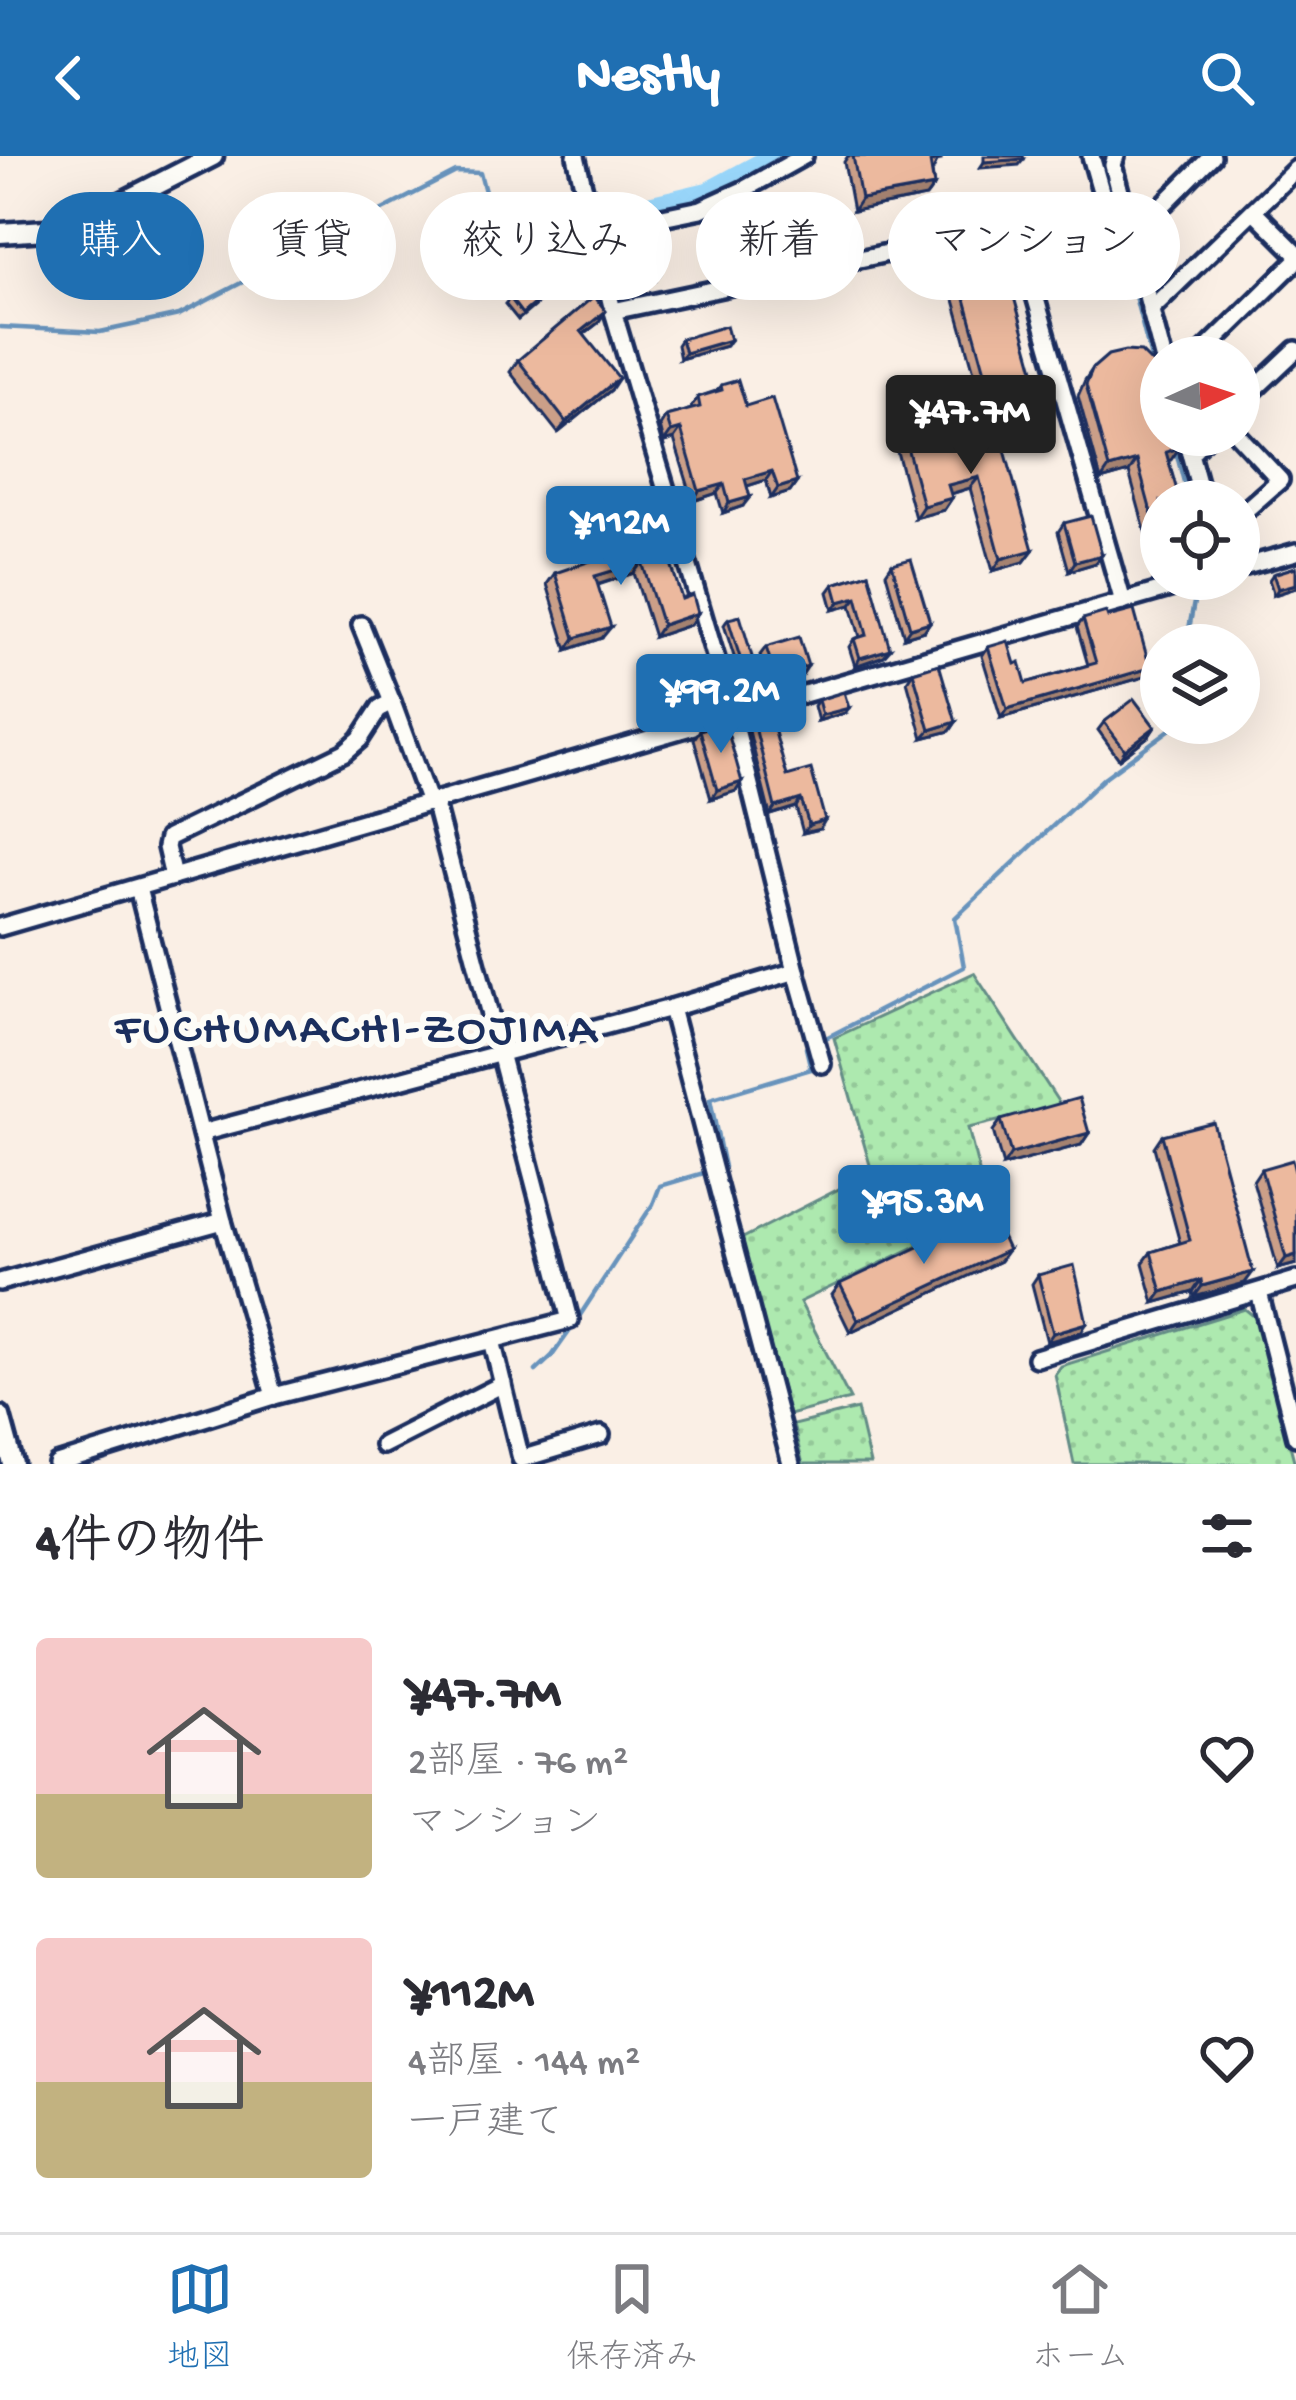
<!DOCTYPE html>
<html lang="ja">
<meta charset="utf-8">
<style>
body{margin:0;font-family:"Gochi Hand","Klee One",sans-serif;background:#f7f7f7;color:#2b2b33;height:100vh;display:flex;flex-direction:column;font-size:45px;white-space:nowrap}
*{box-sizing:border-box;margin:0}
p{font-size:39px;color:#7c7c81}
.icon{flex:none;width:66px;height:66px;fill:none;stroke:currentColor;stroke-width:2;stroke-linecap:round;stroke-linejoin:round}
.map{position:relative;height:1308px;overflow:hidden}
.panel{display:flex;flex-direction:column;background:#fff;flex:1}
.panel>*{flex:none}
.hud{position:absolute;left:36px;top:36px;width:1224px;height:108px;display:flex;gap:24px}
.needle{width:78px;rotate:87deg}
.buttons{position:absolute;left:1140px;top:180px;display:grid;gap:24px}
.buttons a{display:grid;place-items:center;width:120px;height:120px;border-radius:50%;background:#fff;box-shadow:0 12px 48px #0002;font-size:60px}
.price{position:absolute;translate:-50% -102px;padding:0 27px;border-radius:12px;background:#1f6fb2;color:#fff;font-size:39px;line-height:78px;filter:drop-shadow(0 3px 6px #0008)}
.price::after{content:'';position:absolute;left:50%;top:72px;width:36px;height:27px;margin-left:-18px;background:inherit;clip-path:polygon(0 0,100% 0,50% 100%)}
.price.active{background:#222;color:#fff}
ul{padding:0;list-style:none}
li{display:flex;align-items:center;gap:36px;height:300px;padding:0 36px}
li span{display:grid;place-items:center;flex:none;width:336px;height:240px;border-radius:12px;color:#555}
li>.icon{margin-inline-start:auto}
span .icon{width:144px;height:144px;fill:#fffc;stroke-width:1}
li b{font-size:51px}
h2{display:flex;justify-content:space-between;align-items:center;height:144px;padding:0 36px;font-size:51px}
.pill{padding:0 42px;border-radius:54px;background:#fff;box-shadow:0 12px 48px #0002;font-size:42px;line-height:108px}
.pill.active{background:#1f6fb2;color:#fff}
header{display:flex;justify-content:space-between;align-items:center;height:156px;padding:0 36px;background:#1f6fb2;color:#fff;font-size:54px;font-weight:700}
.tab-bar{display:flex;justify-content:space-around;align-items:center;height:168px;border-top:3px solid #e1e1e2;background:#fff;font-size:33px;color:#7c7c81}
.tab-bar a{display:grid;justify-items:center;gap:6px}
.tab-bar .active{color:#1f6fb2}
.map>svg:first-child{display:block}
</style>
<header><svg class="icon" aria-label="back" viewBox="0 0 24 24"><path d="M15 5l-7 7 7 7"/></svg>Nestly<svg class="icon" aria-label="search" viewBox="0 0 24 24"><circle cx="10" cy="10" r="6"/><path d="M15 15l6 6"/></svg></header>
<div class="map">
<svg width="1296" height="1308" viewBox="0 0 1296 1308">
<defs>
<pattern id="grass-dots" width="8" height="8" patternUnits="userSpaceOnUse" patternTransform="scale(3)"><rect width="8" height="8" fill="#ade9af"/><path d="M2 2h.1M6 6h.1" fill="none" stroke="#94c899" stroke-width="1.8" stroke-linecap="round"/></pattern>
</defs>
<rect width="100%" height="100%" fill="#faefe5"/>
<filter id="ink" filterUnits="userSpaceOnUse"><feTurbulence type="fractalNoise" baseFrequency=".00833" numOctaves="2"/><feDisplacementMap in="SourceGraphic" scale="24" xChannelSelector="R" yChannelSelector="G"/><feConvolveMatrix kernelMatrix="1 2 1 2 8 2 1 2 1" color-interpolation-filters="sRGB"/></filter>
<g filter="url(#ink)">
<g fill="url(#grass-dots)" stroke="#648c86" stroke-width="3">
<polygon points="974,817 1061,950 968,972 989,1055 800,1146 850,1243 789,1259 741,1083 872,1016 834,882"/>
<polygon points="1245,1153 1256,1162 1295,1308 1074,1308 1055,1218 1061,1210"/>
<polygon points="857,1253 870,1308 803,1308 793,1269"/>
</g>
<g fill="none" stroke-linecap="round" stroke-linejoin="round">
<g stroke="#6793bc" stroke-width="4.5">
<polyline points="1101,0 1112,47"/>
<polyline points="1120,82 1153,210"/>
<polyline points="0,171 100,176 179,159 456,16 480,17 498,85 577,65"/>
<polyline points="1175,292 1189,345"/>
<polyline points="1186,489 1197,430"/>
<polyline points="820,885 964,811 955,762 1105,621 1172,572 1172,567"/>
<polyline points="536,1215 552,1200 569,1176 653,1048 660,1030 724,1011 710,943 811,913 806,892 810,890"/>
</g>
<polyline stroke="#99d6fa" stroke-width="24" points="577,65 598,64 708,38 778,0"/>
<defs>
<g id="minor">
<polyline points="1091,0 1113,77 1142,70 1212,0"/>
<polyline points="1116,0 1113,9 1163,201"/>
<polyline points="1255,56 1296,97"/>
<polyline points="594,75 701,53 743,34 804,0"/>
<polyline points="1150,154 1296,13"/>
<polyline points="613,155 1015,70 1123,446"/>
<polyline points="1198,201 1296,105"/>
<polyline points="1239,248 1296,194"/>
<polyline points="1185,279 1203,345"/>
<polyline points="1238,279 1280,324 1239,360"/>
<polyline points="1190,298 1208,279"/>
<polyline points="1239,412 1296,396"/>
<polyline points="361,469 392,546"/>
<polyline points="173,721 166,691 168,682 345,596 360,583 380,552 392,546 429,647"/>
<polyline points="138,732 223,1065 274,1240"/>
<polyline points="0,771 1201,423"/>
<polyline points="796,815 822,908"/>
<polyline points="671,852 791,1308"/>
<polyline points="201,977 671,852 796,815 732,557 613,155 576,0"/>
<polyline points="0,1126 223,1065"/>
<polyline points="1259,1136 1296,1281"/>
<polyline points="492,1184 521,1303 601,1279"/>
<polyline points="1036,1202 1296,1124"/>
<polyline points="383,1289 503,1228"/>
<polyline points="57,1308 274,1240 570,1164 434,645"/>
</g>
<g id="major">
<polyline points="0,77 61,73 113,51 213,0"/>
<polyline points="0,1260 13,1308"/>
</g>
</defs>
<use href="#minor" stroke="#1b2f5e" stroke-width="24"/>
<use href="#major" stroke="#1b2f5e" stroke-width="27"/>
<use href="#minor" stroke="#fdfcf7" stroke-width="15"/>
<use href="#major" stroke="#fdfcf7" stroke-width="18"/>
</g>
<g fill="#cb9f88" stroke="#1b2f5e" stroke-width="3">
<polygon points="848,0 940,0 932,16 934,30 926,41 853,55 844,6"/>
<polygon points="952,96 1035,217 1027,229 981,241 944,108"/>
<polygon points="626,108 654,125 627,131 622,113"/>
<polygon points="510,142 537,148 518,164 505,148"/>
<polygon points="598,167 584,178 611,234 558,277 510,216 518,204"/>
<polygon points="681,183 726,190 680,203 677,189"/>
<polygon points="1093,212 1179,292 1169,304 1161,345 1161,414 1156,415 1129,316 1101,324 1078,240 1085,224"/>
<polygon points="721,229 746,250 797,326 790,336 771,342 766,324 747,330 743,350 723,357 717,337 693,345 674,283 664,286 660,270 666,260 692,253 691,251 698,241 716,235"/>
<polygon points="960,277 1033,394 1024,406 993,415 970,332 951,338 952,342 944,354 915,362 896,292 904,280"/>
<polygon points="1064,367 1096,407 1069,415 1058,376"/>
<polygon points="663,399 682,443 698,457 690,469 654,481 634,417 598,429 602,482 567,494 547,428 555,417"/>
<polygon points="892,408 930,466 924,475 904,481 886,417"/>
<polygon points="1296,411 1296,432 1274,439 1269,424 1273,418"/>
<polygon points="869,417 884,500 855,510 849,491 854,483 860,481 851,449 833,454 828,436 834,428"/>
<polygon points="1108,461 1150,512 1144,521 1001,562 982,500 988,491 1015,508 1026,527 1088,509 1077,471 1083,463"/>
<polygon points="728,463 753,504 749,510 738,513 724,469"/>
<polygon points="766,491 802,519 769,528 760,499"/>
<polygon points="913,516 956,566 950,575 923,582 907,525"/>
<polygon points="818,544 845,557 818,565 814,550"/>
<polygon points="753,563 787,620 820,673 803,677 796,651 770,659 748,571"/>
<polygon points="1104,566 1155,571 1149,580 1119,603 1098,574"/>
<polygon points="700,574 736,635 711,643 694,583"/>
<polygon points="1001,964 1089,977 1081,989 1003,1010 993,975"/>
<polygon points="1162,979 1245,1127 1194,1141 1193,1136 1154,1147 1143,1107 1151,1096 1180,1087 1154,991"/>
<polygon points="1261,1013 1296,1020 1296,1108 1278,1113 1253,1025"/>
<polygon points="1000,1105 850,1176 832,1139 840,1128"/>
<polygon points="1038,1119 1081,1176 1047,1186 1032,1128"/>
</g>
<g fill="#a5826f" stroke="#1b2f5e" stroke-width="3">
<polygon points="1024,3 1019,9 980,12 984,6"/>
<polygon points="934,30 926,41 853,55 861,43"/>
<polygon points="659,119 654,125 627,131 631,126"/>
<polygon points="606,155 598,167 573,186 581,175"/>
<polygon points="730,184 726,190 680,203 685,197"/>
<polygon points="1035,217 1027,229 981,241 989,230"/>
<polygon points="619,222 611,234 558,277 566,266"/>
<polygon points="681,273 674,283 664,286 671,276"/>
<polygon points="1179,292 1171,304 1158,307 1166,296"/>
<polygon points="1137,304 1129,316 1101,324 1109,312"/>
<polygon points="772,315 766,324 738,333 745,323"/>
<polygon points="979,321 970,332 940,341 948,329"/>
<polygon points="797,326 790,336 771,342 778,332"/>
<polygon points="724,328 717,337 693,345 699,335"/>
<polygon points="750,341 743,350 723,357 729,347"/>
<polygon points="952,342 944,354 915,362 923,350"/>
<polygon points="1033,394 1024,406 993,415 1001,403"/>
<polygon points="1102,399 1096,407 1069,415 1075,406"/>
<polygon points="642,406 634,417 587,432 595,420"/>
<polygon points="1296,428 1296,432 1274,439 1278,433"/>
<polygon points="857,441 851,449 833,454 839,446"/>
<polygon points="698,457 690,469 654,481 662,469"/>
<polygon points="930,466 924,475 904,481 910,472"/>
<polygon points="611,471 602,482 567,494 575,482"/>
<polygon points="890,493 884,500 855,510 860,502"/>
<polygon points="808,510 802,519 769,528 775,520"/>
<polygon points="1150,512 1144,521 1001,562 1007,553"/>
<polygon points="849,552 845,557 818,565 822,559"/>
<polygon points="956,566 950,575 923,582 930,574"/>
<polygon points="1155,571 1149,580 1119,603 1125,594"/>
<polygon points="742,626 736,635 711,643 717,634"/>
<polygon points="801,643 796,651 770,659 775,651"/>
<polygon points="825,664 820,673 803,677 809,669"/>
<polygon points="1089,977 1081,989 1003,1010 1011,998"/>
<polygon points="1008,1094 1000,1105 850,1176 858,1164"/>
<polygon points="1296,1099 1296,1108 1278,1113 1286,1102"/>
<polygon points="1253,1116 1245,1127 1194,1141 1202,1130"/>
<polygon points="1201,1124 1193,1136 1154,1147 1162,1136"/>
<polygon points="1087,1167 1081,1176 1047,1186 1053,1177"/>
</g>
<g fill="#ecb99e" stroke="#1b2f5e" stroke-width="3">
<polygon points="853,0 940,0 941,4 930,6 934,30 861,43"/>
<polygon points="984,0 1023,0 1024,3 984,6"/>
<polygon points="998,83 1035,217 989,230 952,96"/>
<polygon points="654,101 659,119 631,126 626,108"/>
<polygon points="529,126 541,142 522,158 510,142"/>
<polygon points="594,140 606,155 581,175 619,222 566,266 518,204"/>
<polygon points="726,170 730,184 685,197 681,183"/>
<polygon points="1125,195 1141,196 1156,211 1161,229 1161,279 1175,279 1179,292 1166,296 1180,345 1161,345 1161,393 1137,304 1109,312 1086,229 1093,212 1108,199"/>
<polygon points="738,224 746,250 772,242 797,326 778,332 772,315 745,323 750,341 729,347 724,328 699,335 681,273 671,276 666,260 700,251 698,241 722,234 721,229"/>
<polygon points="957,265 960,277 983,271 985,277 999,273 1033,394 1001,403 979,321 948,329 952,342 923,350 904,280"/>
<polygon points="1091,360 1102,399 1075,406 1064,367"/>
<polygon points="658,382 663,399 668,398 682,443 693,439 698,457 662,469 642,406 595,420 611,471 575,482 555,417"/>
<polygon points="911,403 930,466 910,472 892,408"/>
<polygon points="1296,411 1296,428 1278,433 1273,418"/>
<polygon points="869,417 890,493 860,502 854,483 867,479 857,441 839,446 834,428"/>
<polygon points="1134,454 1150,512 1007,553 988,491 1008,485 1015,508 1020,506 1026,527 1096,507 1083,463 1106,456 1108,461"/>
<polygon points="740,460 753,504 742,508 728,463"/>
<polygon points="799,481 808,510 775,520 766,491"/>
<polygon points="939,508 956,566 930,574 913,516"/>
<polygon points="844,536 849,552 822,559 818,544"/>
<polygon points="1134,543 1155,571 1125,594 1104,566"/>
<polygon points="770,558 787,620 811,613 825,664 809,669 801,643 775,651 753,563"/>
<polygon points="725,566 742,626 717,634 700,574"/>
<polygon points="1079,942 1089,977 1011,998 1001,964"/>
<polygon points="1213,966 1253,1116 1202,1130 1201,1124 1162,1136 1151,1096 1190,1084 1162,979"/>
<polygon points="1292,1004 1296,1020 1296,1099 1286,1102 1261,1013"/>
<polygon points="991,1057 1008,1094 858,1164 840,1128"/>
<polygon points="1074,1109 1087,1167 1053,1177 1038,1119"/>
</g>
</g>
<g text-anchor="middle" stroke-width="12" stroke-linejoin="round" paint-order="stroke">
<g font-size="48" letter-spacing="3" fill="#1b2f5e" stroke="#fdfcf7">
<text x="357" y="885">FUCHUMACHI-ZOJIMA</text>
</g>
</g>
</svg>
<div class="buttons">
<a><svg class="needle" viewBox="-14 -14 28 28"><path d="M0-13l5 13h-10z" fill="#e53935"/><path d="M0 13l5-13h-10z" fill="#7c7c81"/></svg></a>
<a><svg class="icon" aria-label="locate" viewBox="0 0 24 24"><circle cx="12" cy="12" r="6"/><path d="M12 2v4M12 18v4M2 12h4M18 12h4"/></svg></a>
<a><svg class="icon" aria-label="layers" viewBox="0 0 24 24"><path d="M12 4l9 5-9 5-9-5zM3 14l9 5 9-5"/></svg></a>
</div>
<b class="price active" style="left:971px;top:321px">¥47.7M</b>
<b class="price" style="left:621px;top:432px">¥112M</b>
<b class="price" style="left:721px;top:600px">¥99.2M</b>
<b class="price" style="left:924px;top:1111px">¥95.3M</b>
<div class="hud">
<a class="pill active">購入</a>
<a class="pill">賃貸</a>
<a class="pill">絞り込み</a>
<a class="pill">新着</a>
<a class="pill">マンション</a>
</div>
</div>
<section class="panel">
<h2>4件の物件<svg class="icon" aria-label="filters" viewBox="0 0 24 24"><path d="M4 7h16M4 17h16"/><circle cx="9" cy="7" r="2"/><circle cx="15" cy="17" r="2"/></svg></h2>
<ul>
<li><span style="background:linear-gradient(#f6c9c9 65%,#c2b280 0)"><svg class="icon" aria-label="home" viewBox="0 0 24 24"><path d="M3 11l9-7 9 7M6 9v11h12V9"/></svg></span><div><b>¥47.7M</b><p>2部屋 · 76 m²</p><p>マンション</p></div><svg class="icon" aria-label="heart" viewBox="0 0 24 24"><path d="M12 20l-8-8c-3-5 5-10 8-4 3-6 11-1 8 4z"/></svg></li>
<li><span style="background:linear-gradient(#f6c9c9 60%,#c2b280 0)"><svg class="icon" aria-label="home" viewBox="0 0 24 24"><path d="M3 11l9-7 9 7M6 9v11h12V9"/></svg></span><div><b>¥112M</b><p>4部屋 · 144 m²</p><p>一戸建て</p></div><svg class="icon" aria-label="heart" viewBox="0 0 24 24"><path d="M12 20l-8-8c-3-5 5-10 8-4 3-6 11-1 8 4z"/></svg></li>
</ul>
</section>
<nav class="tab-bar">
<a class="active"><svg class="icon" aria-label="map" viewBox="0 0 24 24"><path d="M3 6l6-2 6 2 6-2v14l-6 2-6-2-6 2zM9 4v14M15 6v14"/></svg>地図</a>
<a><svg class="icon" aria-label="saved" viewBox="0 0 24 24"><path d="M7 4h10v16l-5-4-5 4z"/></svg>保存済み</a>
<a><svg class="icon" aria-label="home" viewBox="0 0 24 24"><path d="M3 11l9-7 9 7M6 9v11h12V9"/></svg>ホーム</a>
</nav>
